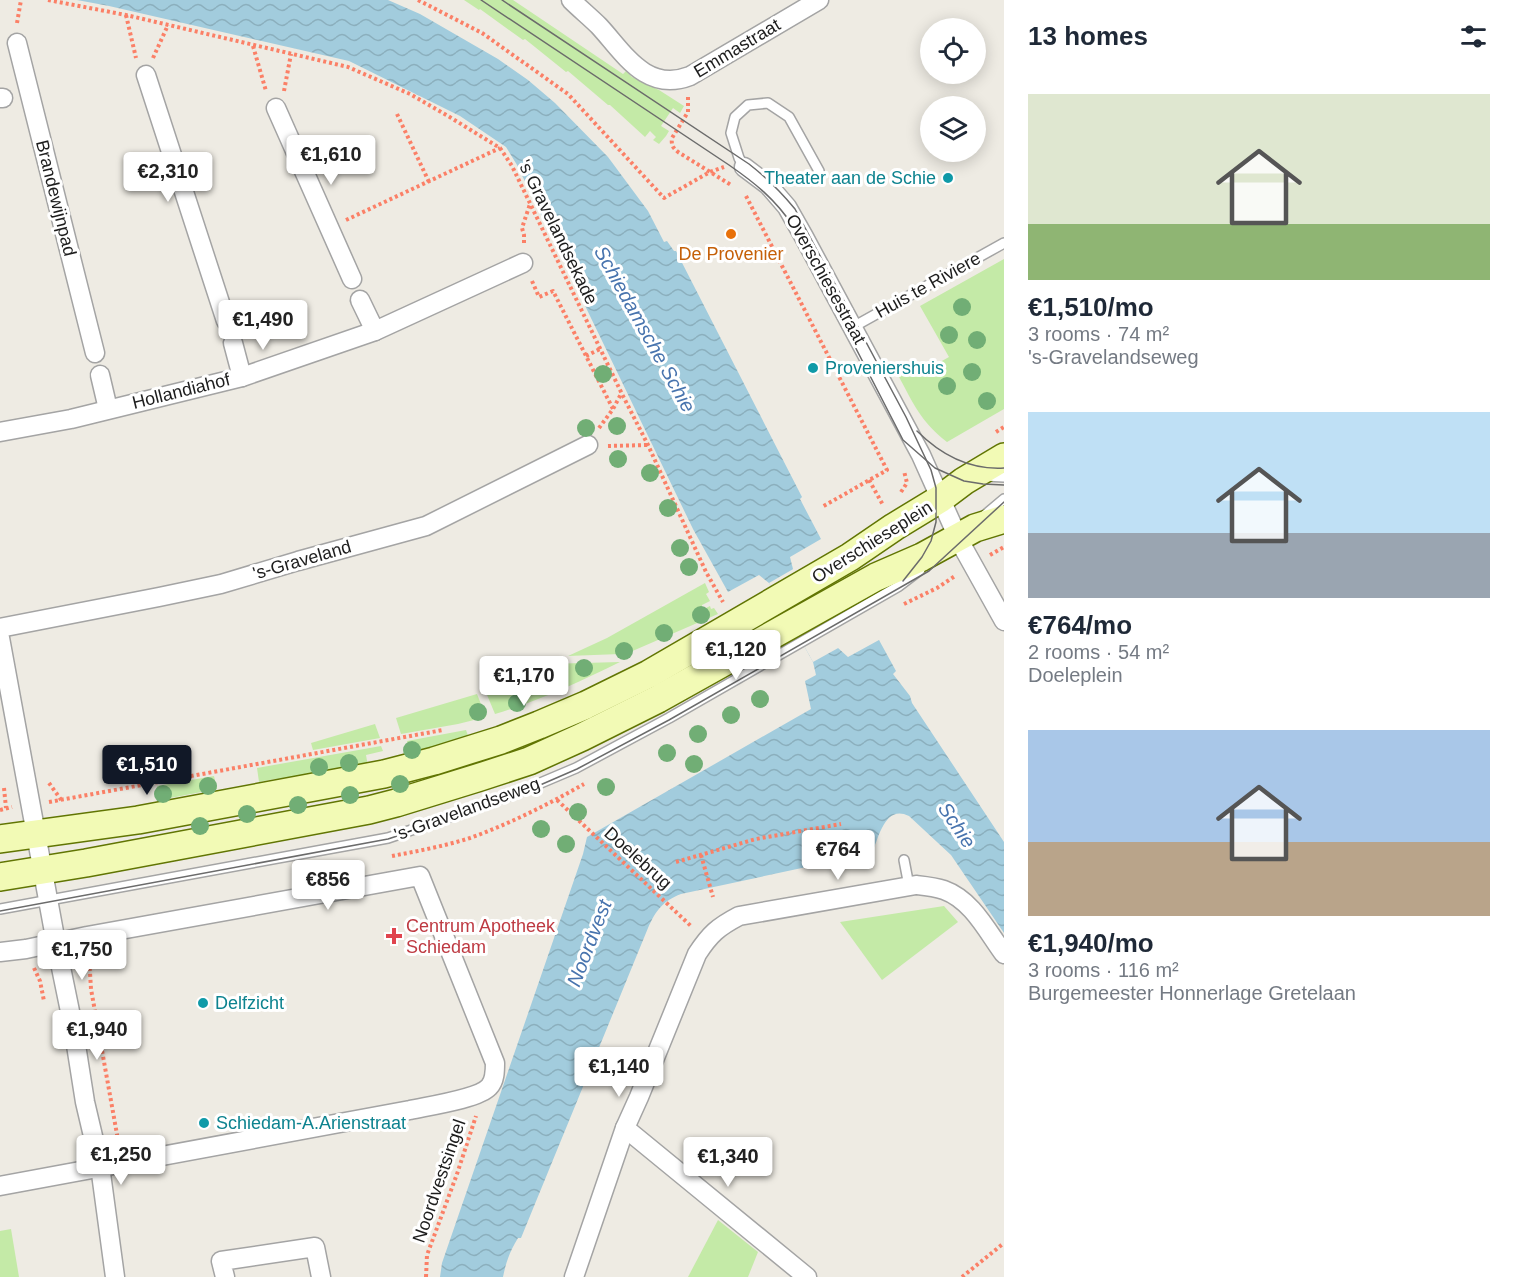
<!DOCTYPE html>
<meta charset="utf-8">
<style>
body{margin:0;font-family:Helvetica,sans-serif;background:#f6f6f7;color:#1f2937;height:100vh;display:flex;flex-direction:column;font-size:22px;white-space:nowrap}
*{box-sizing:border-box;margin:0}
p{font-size:20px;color:#747a83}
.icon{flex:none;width:33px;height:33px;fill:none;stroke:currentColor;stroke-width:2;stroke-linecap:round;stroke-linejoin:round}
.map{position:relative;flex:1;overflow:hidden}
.sheet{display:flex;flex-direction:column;background:#fff;width:510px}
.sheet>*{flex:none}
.controls{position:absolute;left:920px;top:18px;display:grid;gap:12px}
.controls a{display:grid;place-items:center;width:66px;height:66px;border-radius:50%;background:#fff;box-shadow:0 3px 15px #0003;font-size:30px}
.price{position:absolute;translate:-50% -51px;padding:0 14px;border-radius:6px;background:#fff;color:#222;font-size:20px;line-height:39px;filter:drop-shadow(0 2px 3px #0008)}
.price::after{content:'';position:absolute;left:50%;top:36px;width:18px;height:14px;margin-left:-9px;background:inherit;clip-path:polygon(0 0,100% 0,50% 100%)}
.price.selected{background:#111827;color:#fff}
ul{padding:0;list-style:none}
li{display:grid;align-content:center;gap:12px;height:318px;padding:0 24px}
li span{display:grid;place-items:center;height:186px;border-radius:0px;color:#555}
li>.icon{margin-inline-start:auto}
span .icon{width:108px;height:108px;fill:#fffc;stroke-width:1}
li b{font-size:26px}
h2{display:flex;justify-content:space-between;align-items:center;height:72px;padding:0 24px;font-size:26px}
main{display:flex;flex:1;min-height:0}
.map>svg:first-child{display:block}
</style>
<main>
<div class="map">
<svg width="1004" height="1277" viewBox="0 0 1004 1277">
<defs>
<pattern id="water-waves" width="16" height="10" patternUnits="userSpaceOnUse" patternTransform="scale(1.5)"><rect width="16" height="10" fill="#a2ccdd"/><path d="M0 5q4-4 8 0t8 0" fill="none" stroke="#8bafbd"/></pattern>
</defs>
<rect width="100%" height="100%" fill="#eeebe3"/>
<g fill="#c4eaa7">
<polygon points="464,0 513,0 623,74 626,71 632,77 659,90 684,106 680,113 673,108 661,126 669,131 666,136 659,144 653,140 656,137 650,131 645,137 610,105 608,105 568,71 566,72 525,39 523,40 480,9 479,10"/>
<path d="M1004,259V409L947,442C921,422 913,403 898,375L910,369L915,376L949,357L920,306Z"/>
<polygon points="705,583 709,592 706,594 710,601 702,605 702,606 704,609 710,606 711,609 714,608 718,614 621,656 620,654 568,656 607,638"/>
<path d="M620,662C579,682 539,701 495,714L485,690L546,664Z"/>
<polygon points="477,694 486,717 458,724 401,734 396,718"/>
<polygon points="375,724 380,738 313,750 311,743"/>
<polygon points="466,730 471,744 411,761 407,741"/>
<polygon points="381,746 383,751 366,755 369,772 361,773 275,779 259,782 257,768"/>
<polygon points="214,776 217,789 160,800 157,786"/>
<polygon points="944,906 958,922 882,980 840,922"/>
<polygon points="718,1220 758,1252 748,1277 688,1277"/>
<polygon points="11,1229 19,1277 0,1277 0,1231"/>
</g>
<path fill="url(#water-waves)" d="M77,0H388L420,14L498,59L528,80L555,103L608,157L648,211L664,242L667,241L674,251H676L802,497L800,499L821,539L790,557L793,569L838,648L848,657L879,640L896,671L893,674L910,696L912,703L1004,842V933L951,855L909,816C885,804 879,837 872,853L681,894C663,901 656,910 648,928L521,1238H518C510,1251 506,1262 503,1277H440L442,1263L583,854L587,837L811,709L805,681L816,675L813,662L769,583L759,575L728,592L693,529L517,165L506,147L460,116L349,61L109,6Z"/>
<polygon fill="#eeebe3" points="795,568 840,647 813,662 769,583"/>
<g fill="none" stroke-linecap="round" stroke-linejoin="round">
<defs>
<g id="service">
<polyline points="744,167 739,158 731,133 735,117 748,105 768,103 789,117 819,171"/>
<polyline points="853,327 1004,243"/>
<polyline points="985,476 1004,477"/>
<polyline points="985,515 1004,499"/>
<polyline points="904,860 909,886"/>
<polyline points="0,909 388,838 473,809 524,790 576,768 669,718 899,586 920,570"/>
</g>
<g id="minor">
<path d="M571,0C580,9 590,17 599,26C624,53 646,93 690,76L819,0"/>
<polyline points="17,43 95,353"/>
<polyline points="146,75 226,321"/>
<polyline points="0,98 3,98"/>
<polyline points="276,108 352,279"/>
<polyline points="744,167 768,185 787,207 804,237 921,455 960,542 1004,621"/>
<polyline points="360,300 375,331"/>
<polyline points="233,343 242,377"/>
<polyline points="100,375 108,409"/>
<polyline points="0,432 71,419 242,377 375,331 523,263"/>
<polyline points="0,628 159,597 221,584 298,561 426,526 588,445"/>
<polyline points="0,638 56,943 73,1026 85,1102 100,1166 115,1277"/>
<path d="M0,952L26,949L87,936L420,876L495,1063C495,1071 495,1081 489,1087C478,1099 428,1106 410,1110L0,1186"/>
<polyline points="625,1128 807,1277"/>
<polyline points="225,1277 221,1261 315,1247 321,1277"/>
<path d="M574,1277L625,1128L639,1097L697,954C710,934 718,927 739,916L916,885C925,886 935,887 944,890C972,900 987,931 1004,954"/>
</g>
<g id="secondary">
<polyline points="0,839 138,820 384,774 434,761 501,740 539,725 586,705 649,674 850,557 894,527 940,499 964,481 1004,457"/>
<polyline points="0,877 86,863 369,810 396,803 477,778 529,761 582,737 658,699 876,577 922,557 975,528 1004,519"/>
</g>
</defs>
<use href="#service" stroke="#a4a4a4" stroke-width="12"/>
<use href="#minor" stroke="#a4a4a4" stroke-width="21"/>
<use href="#secondary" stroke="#617503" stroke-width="30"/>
<g stroke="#fb8067" stroke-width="4" stroke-dasharray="3 3" stroke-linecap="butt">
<polyline points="48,0 126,15 348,67 410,94 448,116 500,148 512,166 622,394 648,445 706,572 723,602"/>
<polyline points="418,0 482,33 568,94 664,198 710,172 724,167"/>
<polyline points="126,15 136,58"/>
<polyline points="17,23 21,0"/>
<polyline points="253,46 266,91"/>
<polyline points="153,58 168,25"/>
<polyline points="284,91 291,54"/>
<path d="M688,97V112L672,138C671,145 673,148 678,152L731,185"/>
<polyline points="397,114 429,182"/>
<polyline points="746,196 887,470 822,507"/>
<polyline points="346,220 500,148"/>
<polyline points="524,243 524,235 522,228 530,204"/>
<polyline points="532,281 539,297 553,291 613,409"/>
<polyline points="586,356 600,349"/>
<polyline points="599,428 613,409 621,394"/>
<polyline points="996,432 1004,427"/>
<polyline points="608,446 648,445"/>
<polyline points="869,480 883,505"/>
<polyline points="901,492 907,483 904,471"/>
<polyline points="990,555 1004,547"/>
<polyline points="904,604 937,588 955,576"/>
<polyline points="49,783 62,801"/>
<polyline points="4,788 6,808"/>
<polyline points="557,800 692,927"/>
<polyline points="49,802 443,730"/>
<polyline points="0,810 12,807"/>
<polyline points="701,855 713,897"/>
<path d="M392,856C418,851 445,846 470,838C509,824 547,805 584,784"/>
<polyline points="676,862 756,839 841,824"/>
<polyline points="89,956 91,989 118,1140 116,1143"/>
<polyline points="34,968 40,981 44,1001"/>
<polyline points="426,1277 427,1255 457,1174 476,1116"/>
<polyline points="962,1277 1004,1243"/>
</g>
<use href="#service" stroke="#fff" stroke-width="9"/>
<use href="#minor" stroke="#fff" stroke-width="18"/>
<use href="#secondary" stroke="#f2fab5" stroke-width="27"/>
<g stroke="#6b6b6b" stroke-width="1.5">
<path d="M481,0L729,165C755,183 775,199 793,226L903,440L935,468L964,481L983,484L1004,485"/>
<path d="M502,0L749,164C767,178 781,192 795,209L906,417L931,470L936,488V522L931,541L922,557L903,581"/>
<path d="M917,431C941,455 970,470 1004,468"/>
<polyline points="0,911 388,839 474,811 524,792 577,769 669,720 929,571 1004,502"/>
</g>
</g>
<g fill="#71ae75">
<circle cx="962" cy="307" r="9"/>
<circle cx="949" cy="335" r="9"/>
<circle cx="977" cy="340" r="9"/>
<circle cx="972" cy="372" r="9"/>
<circle cx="603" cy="374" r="9"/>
<circle cx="947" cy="386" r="9"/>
<circle cx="987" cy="401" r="9"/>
<circle cx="617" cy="426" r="9"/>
<circle cx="586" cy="428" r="9"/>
<circle cx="618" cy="459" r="9"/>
<circle cx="650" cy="473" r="9"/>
<circle cx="668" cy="508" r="9"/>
<circle cx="680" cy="548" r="9"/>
<circle cx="689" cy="567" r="9"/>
<circle cx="701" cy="615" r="9"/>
<circle cx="664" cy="633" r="9"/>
<circle cx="624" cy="651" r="9"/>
<circle cx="584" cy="668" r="9"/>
<circle cx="551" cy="686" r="9"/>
<circle cx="760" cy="699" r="9"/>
<circle cx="517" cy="703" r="9"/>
<circle cx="478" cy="712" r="9"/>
<circle cx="731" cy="715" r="9"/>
<circle cx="698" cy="734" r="9"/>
<circle cx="412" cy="750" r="9"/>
<circle cx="667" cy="753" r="9"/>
<circle cx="349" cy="763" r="9"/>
<circle cx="694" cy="764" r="9"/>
<circle cx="319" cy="767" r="9"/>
<circle cx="400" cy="784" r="9"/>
<circle cx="208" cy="786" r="9"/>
<circle cx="606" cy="787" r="9"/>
<circle cx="163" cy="794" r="9"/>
<circle cx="350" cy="795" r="9"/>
<circle cx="298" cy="805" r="9"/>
<circle cx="578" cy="812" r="9"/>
<circle cx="247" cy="814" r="9"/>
<circle cx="200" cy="826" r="9"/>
<circle cx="541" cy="829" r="9"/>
<circle cx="566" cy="844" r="9"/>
</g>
<g fill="#0f9aa8" stroke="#fff" stroke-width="2">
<circle cx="948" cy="178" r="6"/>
<circle cx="813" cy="368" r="6"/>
<circle cx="203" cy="1003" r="6"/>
<circle cx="204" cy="1123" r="6"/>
</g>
<circle fill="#e8710a" stroke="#fff" stroke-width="2" cx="731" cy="234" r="6"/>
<path fill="#e0444e" stroke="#fff" stroke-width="2" d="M391 927h6v6h6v6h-6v6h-6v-6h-6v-6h6z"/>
<g text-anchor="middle" stroke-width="6" stroke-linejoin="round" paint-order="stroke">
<g font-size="18" fill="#1d1d1d" stroke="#fff">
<text transform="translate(737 48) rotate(-31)" y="6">Emmastraat</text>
<text transform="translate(56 198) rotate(76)" y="6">Brandewijnpad</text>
<text transform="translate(558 232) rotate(64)" y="6">'s Gravelandsekade</text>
<text transform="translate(826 279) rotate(61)" y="6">Overschiesestraat</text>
<text transform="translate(928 285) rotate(-29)" y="6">Huis te Riviere</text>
<text transform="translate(181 391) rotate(-14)" y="6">Hollandiahof</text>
<text transform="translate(872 542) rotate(-32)" y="6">Overschieseplein</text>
<text transform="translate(302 560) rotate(-16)" y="6">'s-Graveland</text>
<text transform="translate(467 809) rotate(-20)" y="6">'s-Gravelandseweg</text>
<text transform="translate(638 858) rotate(42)" y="6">Doelebrug</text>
<text transform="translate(439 1181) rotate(-71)" y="6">Noordvestsingel</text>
</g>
<g font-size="18" fill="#0d838f" stroke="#fff" text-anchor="start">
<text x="936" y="184" text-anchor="end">Theater aan de Schie</text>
<text x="825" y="374">Proveniershuis</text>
<text x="215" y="1009">Delfzicht</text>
<text x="216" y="1129">Schiedam-A.Arienstraat</text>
</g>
<g font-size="18" fill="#c56008" stroke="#fff">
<text x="731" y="260">De Provenier</text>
</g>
<g font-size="18" fill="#be3a42" stroke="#fff" text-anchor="start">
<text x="406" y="932">Centrum Apotheek<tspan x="406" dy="21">Schiedam</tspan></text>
</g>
<g font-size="20" font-style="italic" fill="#4874ae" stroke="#fff">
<text transform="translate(645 329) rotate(61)" y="7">Schiedamsche Schie</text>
<text transform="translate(957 825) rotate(56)" y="7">Schie</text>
<text transform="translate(589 943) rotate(-69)" y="7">Noordvest</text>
</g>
</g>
</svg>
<div class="controls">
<a><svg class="icon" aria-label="locate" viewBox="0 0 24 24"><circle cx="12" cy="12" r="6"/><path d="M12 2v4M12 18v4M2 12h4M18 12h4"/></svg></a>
<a><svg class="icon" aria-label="layers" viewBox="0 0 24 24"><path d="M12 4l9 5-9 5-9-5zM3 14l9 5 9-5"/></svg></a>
</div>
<b class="price" style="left:331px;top:186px">€1,610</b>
<b class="price" style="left:168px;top:203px">€2,310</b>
<b class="price" style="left:263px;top:351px">€1,490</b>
<b class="price" style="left:736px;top:681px">€1,120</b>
<b class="price" style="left:524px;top:707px">€1,170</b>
<b class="price selected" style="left:147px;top:796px">€1,510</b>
<b class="price" style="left:838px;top:881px">€764</b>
<b class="price" style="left:328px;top:911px">€856</b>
<b class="price" style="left:82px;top:981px">€1,750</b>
<b class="price" style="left:97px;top:1061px">€1,940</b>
<b class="price" style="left:619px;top:1098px">€1,140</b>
<b class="price" style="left:121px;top:1186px">€1,250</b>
<b class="price" style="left:728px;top:1188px">€1,340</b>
</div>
<section class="sheet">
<h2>13 homes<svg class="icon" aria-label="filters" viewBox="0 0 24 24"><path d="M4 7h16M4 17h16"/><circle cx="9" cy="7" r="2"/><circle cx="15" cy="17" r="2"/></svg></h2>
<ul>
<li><span style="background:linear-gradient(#dfe7d0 70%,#8fb573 0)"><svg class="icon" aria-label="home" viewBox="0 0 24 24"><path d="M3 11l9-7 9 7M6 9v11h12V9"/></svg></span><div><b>€1,510/mo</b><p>3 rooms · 74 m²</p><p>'s-Gravelandseweg</p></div></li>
<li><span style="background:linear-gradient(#bfe0f5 65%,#9aa5b1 0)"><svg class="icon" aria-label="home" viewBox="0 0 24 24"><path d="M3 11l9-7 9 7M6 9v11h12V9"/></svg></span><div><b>€764/mo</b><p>2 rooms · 54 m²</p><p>Doeleplein</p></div></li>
<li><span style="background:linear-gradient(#a9c7e8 60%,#b9a48a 0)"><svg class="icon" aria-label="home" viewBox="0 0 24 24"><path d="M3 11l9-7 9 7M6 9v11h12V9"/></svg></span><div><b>€1,940/mo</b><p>3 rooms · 116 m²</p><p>Burgemeester Honnerlage Gretelaan</p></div></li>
</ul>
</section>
</main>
